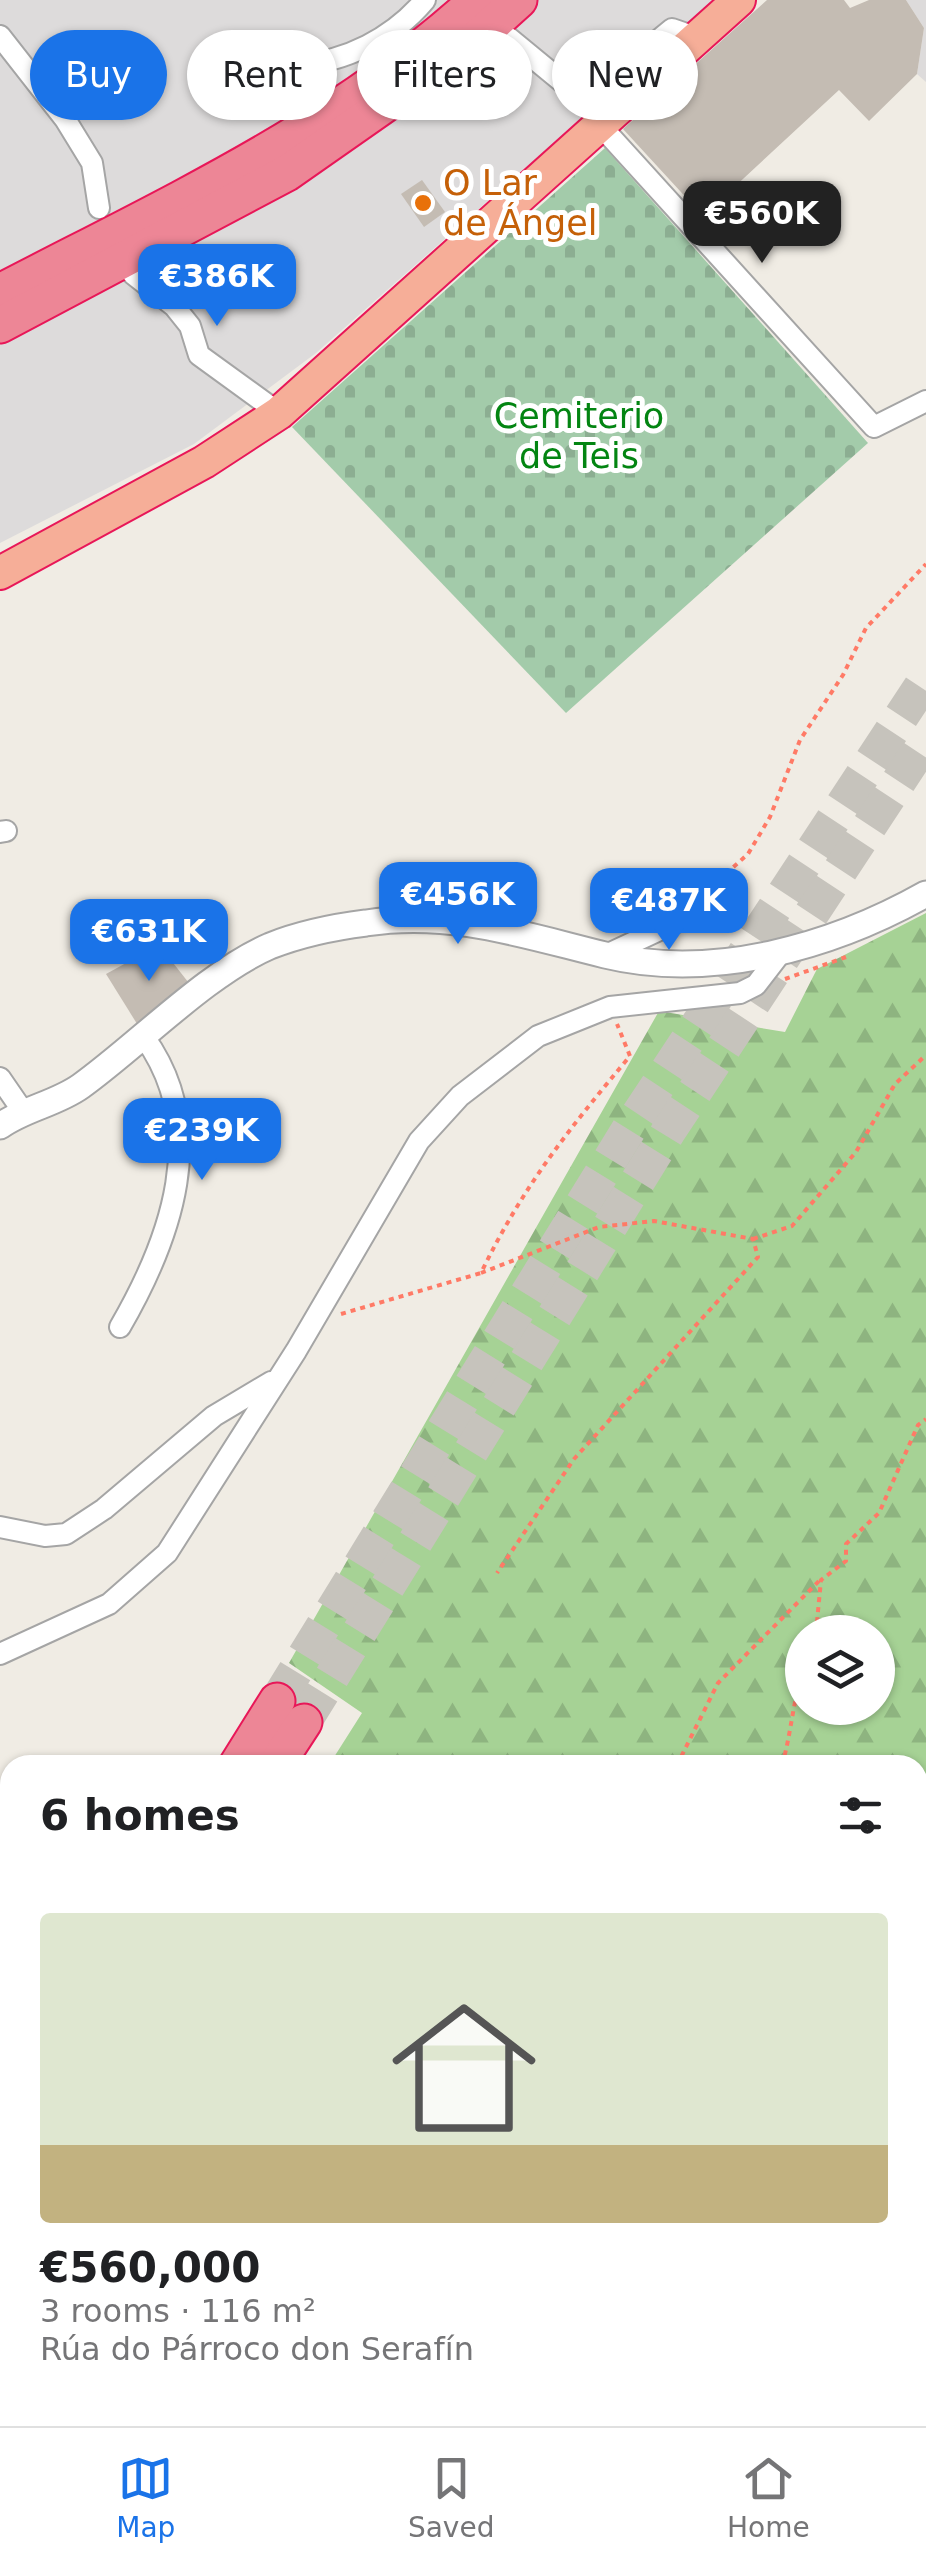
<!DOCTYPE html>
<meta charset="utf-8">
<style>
body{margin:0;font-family:"DejaVu Sans",sans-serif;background:#f6f6f6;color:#202124;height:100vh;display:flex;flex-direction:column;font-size:38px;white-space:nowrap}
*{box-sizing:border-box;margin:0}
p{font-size:32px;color:#757577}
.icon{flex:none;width:55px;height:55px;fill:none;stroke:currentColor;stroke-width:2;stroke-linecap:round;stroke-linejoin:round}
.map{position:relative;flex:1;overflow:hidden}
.side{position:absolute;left:0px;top:1755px;width:928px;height:672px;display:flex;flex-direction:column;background:#fff;border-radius:30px 30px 0 0;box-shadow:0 2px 8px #0004}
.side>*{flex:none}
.guide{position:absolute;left:30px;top:30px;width:868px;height:90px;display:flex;gap:20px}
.controls{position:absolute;left:785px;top:1615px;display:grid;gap:20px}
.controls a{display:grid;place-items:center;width:110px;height:110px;border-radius:50%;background:#fff;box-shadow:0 2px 8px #0004;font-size:50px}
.price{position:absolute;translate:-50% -85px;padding:0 22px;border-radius:20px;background:#1a73e8;color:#fff;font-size:32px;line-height:65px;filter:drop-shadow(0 2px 5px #0008)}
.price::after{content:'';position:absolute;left:50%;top:60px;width:30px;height:22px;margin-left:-15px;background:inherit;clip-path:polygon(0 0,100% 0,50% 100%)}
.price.active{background:#222;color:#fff}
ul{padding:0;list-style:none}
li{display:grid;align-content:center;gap:20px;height:530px;padding:0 40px}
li+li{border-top:2px solid #e0e0e0}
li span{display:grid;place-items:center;height:310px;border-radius:10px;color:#555}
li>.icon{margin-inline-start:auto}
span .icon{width:180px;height:180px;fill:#fffc;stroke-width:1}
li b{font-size:42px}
h2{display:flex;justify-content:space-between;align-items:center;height:120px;padding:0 40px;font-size:42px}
.tag{padding:0 35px;border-radius:45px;background:#fff;box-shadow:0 2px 8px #0004;font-size:35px;line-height:90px}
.tag.active{background:#1a73e8;color:#fff}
.tabs{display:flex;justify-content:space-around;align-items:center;height:140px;border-top:2px solid #e0e0e0;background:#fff;font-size:28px;color:#757577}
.tabs a{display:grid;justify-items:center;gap:5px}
.tabs .active{color:#1a73e8}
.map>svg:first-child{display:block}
</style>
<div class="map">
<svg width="926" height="2426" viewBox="0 0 926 2426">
<defs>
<pattern id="forest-firs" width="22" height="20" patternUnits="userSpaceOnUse" patternTransform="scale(2.5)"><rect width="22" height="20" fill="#a6d295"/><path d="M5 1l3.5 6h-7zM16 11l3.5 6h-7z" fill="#8eb480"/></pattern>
<pattern id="cemetery-stones" width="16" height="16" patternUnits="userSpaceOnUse" patternTransform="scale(2.5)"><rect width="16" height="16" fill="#a3cbaa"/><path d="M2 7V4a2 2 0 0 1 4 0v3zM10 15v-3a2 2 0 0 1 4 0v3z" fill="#8cae92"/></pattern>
</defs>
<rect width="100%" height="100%" fill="#f0ece4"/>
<g fill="#dddbdb">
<polygon points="0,0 715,0 316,353 194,444 0,543"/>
<polygon points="906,0 926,0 926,82 917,74 924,28"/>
</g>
<path fill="url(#forest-firs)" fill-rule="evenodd" d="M926,913V2426H0V2090L10,2087V2418H918V1765H329L362,1713L289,1663L659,1011L785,1032L817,969ZM802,1632H878V1708H802Z"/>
<polygon fill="url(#cemetery-stones)" points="605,148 868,443 566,713 292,427"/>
<g fill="#c4bcb3">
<polygon points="767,0 844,0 850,8 869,0 906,0 924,28 917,74 869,121 839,90 703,216 623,129"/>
<polygon points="422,180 445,212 424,227 401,194"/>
<polygon points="159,945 192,987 139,1027 106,974"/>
</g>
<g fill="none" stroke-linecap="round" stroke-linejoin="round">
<g stroke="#c6c3bc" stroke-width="35" stroke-dasharray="35 18" stroke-linecap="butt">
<polyline points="277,1701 629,1129 926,679"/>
<polyline points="304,1722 668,1132 926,740"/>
</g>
<defs>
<g id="minor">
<polyline points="0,36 65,119 92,163 99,208"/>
<polyline points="509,38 577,94 599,89 672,29 698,38"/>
<path d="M297,65C346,62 393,38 425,0"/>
<polyline points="599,124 874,427 926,401"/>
<polyline points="133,274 174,306 190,326 199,355 279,413"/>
<polyline points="0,832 6,831"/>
<polyline points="606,955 711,906"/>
<polyline points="0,1078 22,1110"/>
<path d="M120,1327C171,1239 211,1129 144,1037"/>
<polyline points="0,1527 45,1536 66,1534 104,1509 214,1416 271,1382"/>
<polyline points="0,1654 109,1604 167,1553 296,1351 419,1141 460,1096 538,1036 610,1007 740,993 756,985 783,950"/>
</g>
<path id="tertiary" d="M0,1126C25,1108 56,1104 81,1086C138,1045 207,973 270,946C300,934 334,927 366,923C451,910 523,935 605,955C712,981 832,947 926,894"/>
<polyline id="trunk" points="0,573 204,462 279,413 739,0"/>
<g id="motorway">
<path d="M0,292C165,206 339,127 477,0"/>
<polyline points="0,325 287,173 467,47 519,0"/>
<polyline points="237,1765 277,1701"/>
<polyline points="276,1765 304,1722"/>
<polyline points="0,2148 10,2128"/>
<polyline points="0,2220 10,2200"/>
</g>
</defs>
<use href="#minor" stroke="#a5a5a5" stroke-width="24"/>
<use href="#tertiary" stroke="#a5a5a5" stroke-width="29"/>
<use href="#trunk" stroke="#e81758" stroke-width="36"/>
<use href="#motorway" stroke="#e81758" stroke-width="39"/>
<g stroke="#ff7a66" stroke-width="4" stroke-dasharray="5 5" stroke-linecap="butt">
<polyline points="711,887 748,854 770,817 800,740 843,675 866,628 926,564"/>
<polyline points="785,979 846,957"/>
<polyline points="753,1239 792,1226 856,1152 895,1084 926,1055"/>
<polyline points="481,1273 599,1227 654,1221 753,1239 758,1257 574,1459 497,1573"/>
<path d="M341,1314L481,1273C523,1186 569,1129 630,1056L617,1024"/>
<polyline points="816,1632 821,1580 846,1561 846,1544 879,1513 918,1425 926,1419"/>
<polyline points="677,1765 718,1683 819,1581"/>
<path d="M782,1765C791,1735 792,1706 802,1675"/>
<polyline points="583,2418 596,2426"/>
<polyline points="368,2426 368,2418"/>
</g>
<use href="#minor" stroke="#fff" stroke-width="20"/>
<use href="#tertiary" stroke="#fff" stroke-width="25"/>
<use href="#trunk" stroke="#f6ae98" stroke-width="32"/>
<use href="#motorway" stroke="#ed8696" stroke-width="35"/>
</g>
<circle fill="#e8710a" stroke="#fff" stroke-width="4" cx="423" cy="203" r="10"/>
<g text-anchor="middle" stroke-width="10" stroke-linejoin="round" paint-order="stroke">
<g font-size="35" fill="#c56008" stroke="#fff" text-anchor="start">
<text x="443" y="195">O Lar<tspan x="443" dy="40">de Ángel</tspan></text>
</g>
<g font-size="35" fill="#038512" stroke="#fff">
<text x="579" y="428">Cemiterio<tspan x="579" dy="40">de Teis</tspan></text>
</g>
</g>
</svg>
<div class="controls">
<a><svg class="icon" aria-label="layers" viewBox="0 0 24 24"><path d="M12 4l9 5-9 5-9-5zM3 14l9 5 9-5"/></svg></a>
</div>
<b class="price active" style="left:762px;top:266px">€560K</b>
<b class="price" style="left:217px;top:329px">€386K</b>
<b class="price" style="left:458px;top:947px">€456K</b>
<b class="price" style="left:669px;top:953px">€487K</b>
<b class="price" style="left:149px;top:984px">€631K</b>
<b class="price" style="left:202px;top:1183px">€239K</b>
<div class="guide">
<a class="tag active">Buy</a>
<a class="tag">Rent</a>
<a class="tag">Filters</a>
<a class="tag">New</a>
</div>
<section class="side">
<h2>6 homes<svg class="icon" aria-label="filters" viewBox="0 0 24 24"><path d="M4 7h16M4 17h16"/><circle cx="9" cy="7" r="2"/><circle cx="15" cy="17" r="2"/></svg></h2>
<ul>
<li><span style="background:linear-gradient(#dfe7d0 75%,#c2b280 0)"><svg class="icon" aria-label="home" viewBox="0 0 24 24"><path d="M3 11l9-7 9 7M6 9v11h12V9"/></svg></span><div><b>€560,000</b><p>3 rooms · 116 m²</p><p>Rúa do Párroco don Serafín</p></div></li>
</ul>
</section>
</div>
<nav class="tabs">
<a class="active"><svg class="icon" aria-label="map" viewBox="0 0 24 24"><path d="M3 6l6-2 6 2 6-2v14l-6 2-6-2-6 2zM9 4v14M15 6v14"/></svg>Map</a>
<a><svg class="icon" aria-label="saved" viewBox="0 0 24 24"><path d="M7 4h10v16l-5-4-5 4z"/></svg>Saved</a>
<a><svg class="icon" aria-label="home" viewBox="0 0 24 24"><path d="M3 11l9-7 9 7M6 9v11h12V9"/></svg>Home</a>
</nav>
